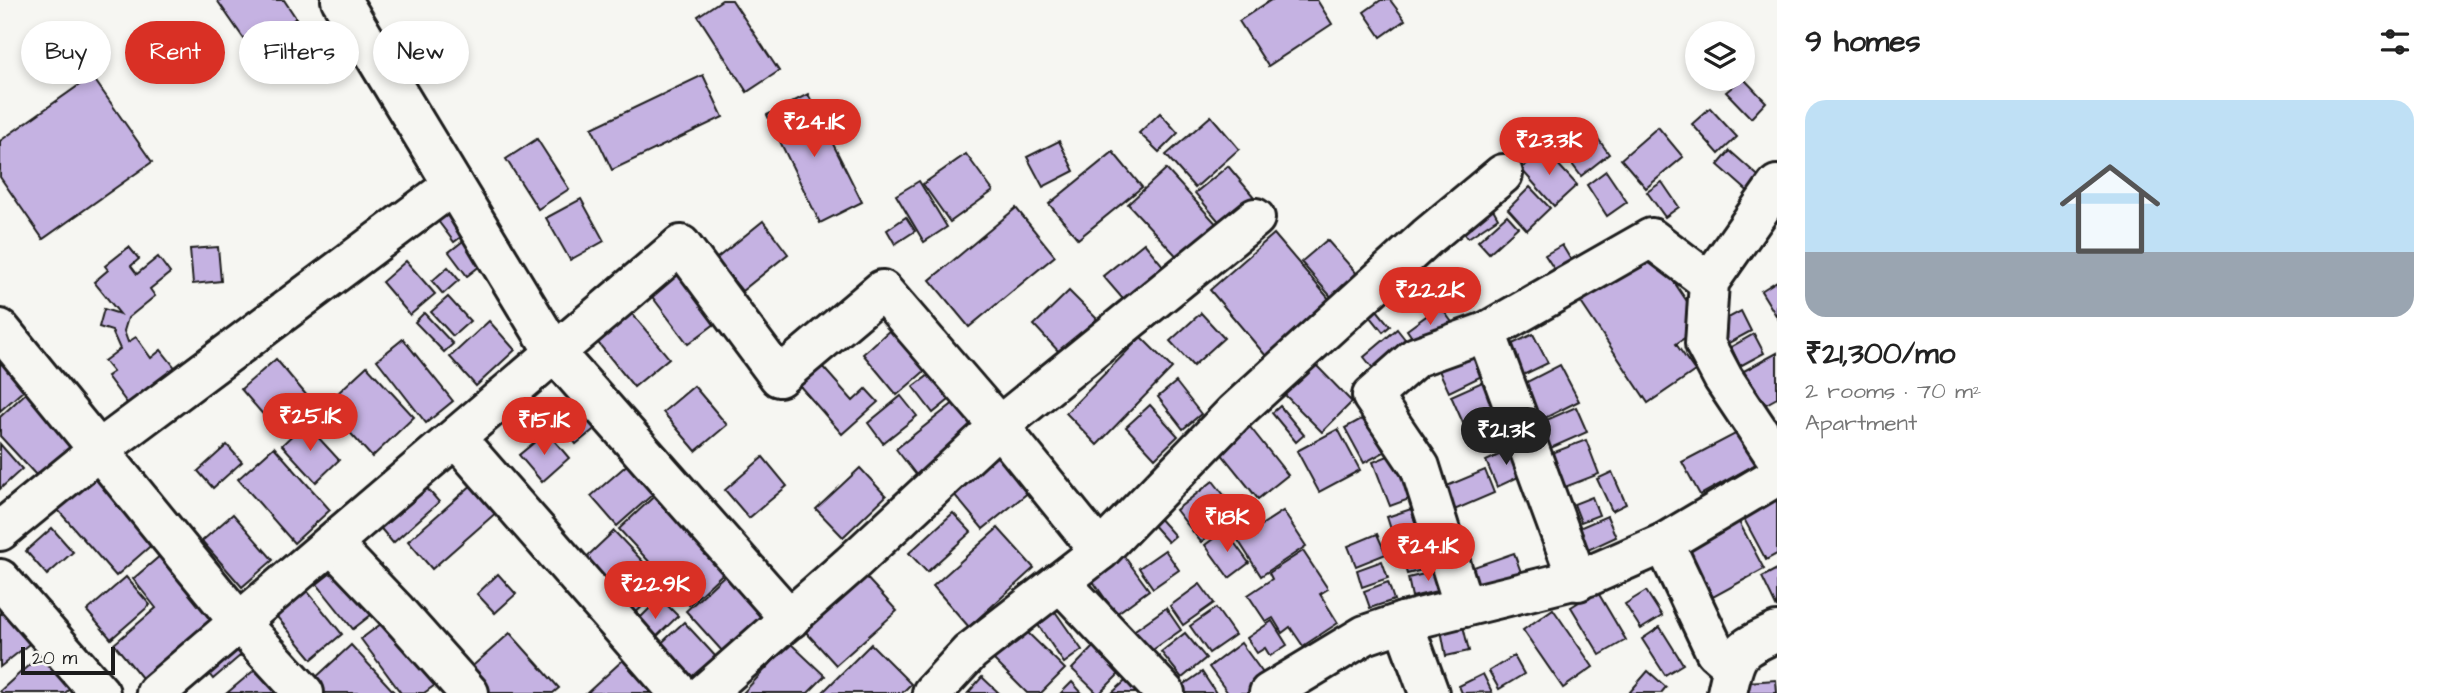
<!DOCTYPE html>
<meta charset="utf-8">
<style>
body{margin:0;font-family:"Architects Daughter",sans-serif;background:#f2f2f2;color:#222;height:100vh;display:flex;flex-direction:column;font-size:26px;white-space:nowrap}
*{box-sizing:border-box;margin:0}
p{font-size:23px;color:#767676}
.icon{flex:none;width:38px;height:38px;fill:none;stroke:currentColor;stroke-width:2;stroke-linecap:round;stroke-linejoin:round}
.map{position:relative;flex:1;overflow:hidden}
.drawer{display:flex;flex-direction:column;background:#fff;width:665px}
.drawer>*{flex:none}
.banner{position:absolute;left:21px;top:21px;width:665px;height:63px;display:flex;gap:14px}
.controls{position:absolute;left:1685px;top:21px;display:grid;gap:14px}
.controls a{display:grid;place-items:center;width:70px;height:70px;border-radius:50%;background:#fff;box-shadow:0 4px 10px #0003;font-size:35px}
.scale{position:absolute;left:21px;bottom:18px;width:94px;box-sizing:border-box;padding-left:7px;border:4px solid #1c1c1c;border-top:0;font-size:19px;line-height:24px;white-space:nowrap;color:#1c1c1c;-webkit-text-stroke:5px #f6f6f2;paint-order:stroke}
.price{position:absolute;translate:-50% -60px;padding:0 16px;border-radius:24px;background:#d93025;color:#fff;font-size:23px;line-height:46px;filter:drop-shadow(0 2px 4px #0008)}
.price::after{content:'';position:absolute;left:50%;top:42px;width:21px;height:16px;margin-left:-10px;background:inherit;clip-path:polygon(0 0,100% 0,50% 100%)}
.price.current{background:#222;color:#fff}
ul{padding:0;list-style:none}
li{display:grid;align-content:center;gap:14px;height:371px;padding:0 28px}
li+li{border-top:2px solid #e0e0e0}
li span{display:grid;place-items:center;height:217px;border-radius:21px;color:#555}
li>.icon{margin-inline-start:auto}
span .icon{width:126px;height:126px;fill:#fffc;stroke-width:1}
li b{font-size:30px}
h2{display:flex;justify-content:space-between;align-items:center;height:84px;padding:0 28px;font-size:30px}
.pill{padding:0 24px;border-radius:32px;background:#fff;box-shadow:0 4px 10px #0003;font-size:24px;line-height:63px}
.pill.current{background:#d93025;color:#fff}
main{display:flex;flex:1;min-height:0}
.map>svg:first-child{display:block}
</style>
<main>
<div class="map">
<svg width="1777" height="693" viewBox="0 0 1777 693">
<rect width="100%" height="100%" fill="#f6f6f2"/>
<filter id="ink" filterUnits="userSpaceOnUse"><feTurbulence type="fractalNoise" baseFrequency=".0143" numOctaves="2"/><feDisplacementMap in="SourceGraphic" scale="14" xChannelSelector="R" yChannelSelector="G"/><feConvolveMatrix kernelMatrix="1 2 1 2 8 2 1 2 1" color-interpolation-filters="sRGB"/></filter>
<g filter="url(#ink)">
<g fill="#c5b2e2" stroke="#1c1c1c" stroke-width="2">
<polygon points="217,0 284,0 296,18 251,49"/>
<polygon points="722,0 732,0 779,71 747,92 698,16"/>
<polygon points="1271,0 1317,0 1332,24 1268,66 1239,21"/>
<polygon points="1381,0 1390,0 1405,20 1381,37 1364,12"/>
<polygon points="703,75 723,117 612,170 592,128"/>
<polygon points="92,76 152,162 43,239 0,177 0,141"/>
<polygon points="1743,78 1766,102 1751,118 1726,92"/>
<polygon points="808,94 862,202 820,223 767,115"/>
<polygon points="1710,108 1737,137 1719,154 1692,124"/>
<polygon points="1160,113 1178,133 1159,152 1139,133"/>
<polygon points="1211,116 1239,149 1195,188 1166,155"/>
<polygon points="1589,126 1609,154 1581,176 1560,148"/>
<polygon points="1658,127 1683,157 1646,188 1621,159"/>
<polygon points="537,139 569,189 538,209 506,159"/>
<polygon points="1059,141 1074,171 1043,187 1027,157"/>
<polygon points="1544,149 1577,185 1554,206 1521,169"/>
<polygon points="1730,151 1764,181 1752,195 1718,165"/>
<polygon points="1113,152 1142,187 1078,239 1049,204"/>
<polygon points="966,154 993,191 950,222 923,184"/>
<polygon points="1228,166 1259,203 1227,231 1195,193"/>
<polygon points="1166,169 1221,229 1184,264 1128,204"/>
<polygon points="1606,171 1627,202 1607,216 1587,185"/>
<polygon points="919,181 947,227 924,242 896,195"/>
<polygon points="1662,182 1679,207 1665,217 1647,192"/>
<polygon points="470,185 492,214 454,242 432,213"/>
<polygon points="1530,187 1550,208 1527,230 1508,209"/>
<polygon points="581,199 604,241 570,260 546,218"/>
<polygon points="1016,208 1055,256 969,327 930,280"/>
<polygon points="1493,209 1498,218 1468,238 1462,230"/>
<polygon points="1507,215 1518,227 1489,253 1478,241"/>
<polygon points="906,217 915,231 895,244 887,230"/>
<polygon points="763,221 788,254 742,291 716,259"/>
<polygon points="485,224 503,248 467,276 449,252"/>
<polygon points="1274,234 1330,300 1266,356 1210,290"/>
<polygon points="1327,240 1359,276 1333,299 1301,262"/>
<polygon points="1144,243 1169,273 1129,306 1103,276"/>
<polygon points="1562,245 1574,265 1558,275 1545,255"/>
<polygon points="1649,245 1703,325 1676,344 1695,371 1648,403 1576,295"/>
<polygon points="129,247 139,259 131,266 137,274 158,257 170,273 150,289 155,296 128,318 124,331 128,342 136,337 151,358 161,350 177,370 130,407 107,376 113,372 104,361 120,349 112,331 99,327 104,309 120,314 94,282 108,270 105,266"/>
<polygon points="218,247 221,281 193,284 190,249"/>
<polygon points="681,252 728,314 688,344 641,282"/>
<polygon points="406,261 435,294 410,315 382,282"/>
<polygon points="448,267 459,280 443,294 432,281"/>
<polygon points="1777,281 1777,317 1761,291"/>
<polygon points="1069,291 1097,319 1061,354 1034,325"/>
<polygon points="448,297 470,321 453,336 431,312"/>
<polygon points="624,304 669,358 634,387 590,333"/>
<polygon points="1440,306 1454,325 1420,349 1407,330"/>
<polygon points="1377,310 1390,326 1383,332 1370,316"/>
<polygon points="1741,311 1751,331 1727,344 1717,324"/>
<polygon points="424,313 453,344 444,352 415,322"/>
<polygon points="1201,313 1224,338 1193,366 1170,341"/>
<polygon points="489,321 515,350 476,386 450,357"/>
<polygon points="900,321 935,362 897,395 863,354"/>
<polygon points="1397,329 1412,348 1379,376 1364,357"/>
<polygon points="1533,334 1548,363 1519,377 1504,348"/>
<polygon points="1754,334 1764,353 1740,366 1731,347"/>
<polygon points="1141,337 1172,368 1097,445 1066,413"/>
<polygon points="403,339 453,401 426,423 377,360"/>
<polygon points="1477,344 1490,372 1449,392 1436,364"/>
<polygon points="0,348 31,384 0,411"/>
<polygon points="1777,353 1777,398 1761,407 1742,372"/>
<polygon points="276,359 313,403 279,433 241,389"/>
<polygon points="1314,363 1352,402 1322,432 1283,393"/>
<polygon points="821,365 853,401 866,389 878,402 842,434 799,385"/>
<polygon points="1560,365 1579,401 1535,423 1517,387"/>
<polygon points="367,366 414,417 372,457 325,405"/>
<polygon points="941,366 960,391 933,413 913,387"/>
<polygon points="1489,379 1502,406 1463,423 1451,396"/>
<polygon points="1176,382 1201,414 1183,429 1158,397"/>
<polygon points="591,385 614,413 576,444 553,415"/>
<polygon points="694,386 727,425 696,451 663,412"/>
<polygon points="28,391 87,455 49,489 0,436 0,417"/>
<polygon points="965,394 991,426 921,481 896,449"/>
<polygon points="901,396 917,416 883,443 868,423"/>
<polygon points="1150,405 1178,436 1155,458 1126,427"/>
<polygon points="1280,406 1304,435 1296,442 1272,413"/>
<polygon points="1576,407 1587,432 1544,451 1533,426"/>
<polygon points="1365,417 1384,452 1364,463 1345,428"/>
<polygon points="305,423 339,460 316,482 282,445"/>
<polygon points="1250,427 1288,475 1258,499 1220,452"/>
<polygon points="1338,429 1360,470 1319,492 1297,451"/>
<polygon points="547,432 569,458 542,482 519,455"/>
<polygon points="1739,432 1756,464 1700,495 1682,462"/>
<polygon points="1586,440 1599,474 1565,487 1552,453"/>
<polygon points="0,444 22,469 0,489"/>
<polygon points="227,445 242,462 213,488 198,471"/>
<polygon points="1010,446 1040,483 983,529 953,493"/>
<polygon points="274,447 330,510 294,543 238,479"/>
<polygon points="1516,447 1527,473 1497,487 1486,461"/>
<polygon points="1405,449 1423,494 1390,506 1373,462"/>
<polygon points="636,457 661,487 617,526 591,496"/>
<polygon points="763,457 787,486 749,518 725,490"/>
<polygon points="860,468 886,496 843,537 816,509"/>
<polygon points="105,469 163,535 116,576 58,510"/>
<polygon points="1485,470 1494,493 1452,511 1442,488"/>
<polygon points="1612,472 1626,504 1612,511 1597,479"/>
<polygon points="482,476 506,504 432,569 408,541"/>
<polygon points="418,478 439,502 393,543 372,518"/>
<polygon points="1213,481 1238,513 1201,542 1176,510"/>
<polygon points="662,489 732,565 689,605 619,529"/>
<polygon points="1592,497 1599,515 1581,522 1574,504"/>
<polygon points="1777,498 1777,554 1766,560 1743,517"/>
<polygon points="1411,509 1421,540 1397,548 1387,517"/>
<polygon points="1283,511 1306,546 1261,576 1238,540"/>
<polygon points="953,513 971,532 927,572 909,553"/>
<polygon points="233,514 273,560 242,587 202,541"/>
<polygon points="1157,516 1175,536 1168,542 1150,522"/>
<polygon points="1607,516 1616,537 1588,550 1579,528"/>
<polygon points="1738,520 1764,569 1713,597 1687,548"/>
<polygon points="52,528 73,552 47,575 26,551"/>
<polygon points="998,528 1034,568 969,627 933,586"/>
<polygon points="1225,530 1249,563 1229,578 1205,545"/>
<polygon points="614,531 665,585 629,619 578,565"/>
<polygon points="1377,534 1386,554 1356,566 1348,546"/>
<polygon points="1439,542 1445,564 1407,574 1401,553"/>
<polygon points="1165,550 1179,570 1153,588 1139,568"/>
<polygon points="1303,551 1328,589 1320,594 1338,623 1303,646 1290,627 1282,633 1273,618 1266,622 1248,595 1272,579 1269,573"/>
<polygon points="1514,553 1522,575 1473,593 1465,570"/>
<polygon points="161,555 214,618 142,678 114,644 156,608 133,579"/>
<polygon points="1124,556 1149,590 1116,614 1092,580"/>
<polygon points="1382,561 1388,578 1362,587 1357,570"/>
<polygon points="340,566 376,611 353,629 317,584"/>
<polygon points="1444,569 1449,588 1412,597 1408,578"/>
<polygon points="1777,569 1777,608 1762,577"/>
<polygon points="498,574 516,594 495,613 477,594"/>
<polygon points="726,574 763,615 723,652 686,611"/>
<polygon points="864,575 897,611 836,665 804,630"/>
<polygon points="126,577 150,605 111,639 87,611"/>
<polygon points="1388,582 1394,600 1370,608 1364,591"/>
<polygon points="1200,584 1214,603 1183,625 1170,606"/>
<polygon points="303,586 342,634 312,659 272,611"/>
<polygon points="1597,591 1626,640 1600,655 1571,607"/>
<polygon points="1646,591 1662,616 1641,629 1625,604"/>
<polygon points="660,598 678,616 649,644 632,626"/>
<polygon points="0,604 38,637 0,667"/>
<polygon points="1166,608 1181,630 1147,654 1132,632"/>
<polygon points="1216,608 1235,635 1209,653 1190,626"/>
<polygon points="1553,609 1593,667 1563,688 1523,630"/>
<polygon points="1054,610 1082,650 1064,663 1036,622"/>
<polygon points="393,615 442,680 424,693 401,693 361,639"/>
<polygon points="1272,621 1287,645 1270,656 1265,648 1257,653 1247,638"/>
<polygon points="684,622 717,658 686,685 654,650"/>
<polygon points="1021,626 1065,669 1041,693 1027,693 991,657"/>
<polygon points="1463,626 1469,651 1446,656 1441,630"/>
<polygon points="1660,627 1683,664 1665,675 1642,639"/>
<polygon points="510,633 559,688 553,693 487,693 467,671"/>
<polygon points="1185,633 1206,658 1182,678 1161,652"/>
<polygon points="234,636 247,650 213,679 202,665"/>
<polygon points="790,643 825,676 808,693 743,693"/>
<polygon points="1241,643 1268,680 1250,693 1228,693 1209,667"/>
<polygon points="871,644 911,684 902,693 822,693"/>
<polygon points="351,645 395,693 324,693 312,681"/>
<polygon points="1094,646 1121,672 1100,693 1097,693 1072,669"/>
<polygon points="49,647 79,681 65,693 2,693 0,691"/>
<polygon points="1514,656 1524,674 1499,689 1489,671"/>
<polygon points="623,660 652,693 587,693"/>
<polygon points="264,662 289,693 227,693"/>
<polygon points="1648,671 1666,687 1661,693 1629,693"/>
<polygon points="1202,672 1216,693 1182,693 1179,688"/>
<polygon points="1134,673 1151,693 1112,693"/>
<polygon points="1483,674 1492,692 1462,693 1459,686"/>
<polygon points="982,677 999,693 968,693"/>
<polygon points="1776,680 1777,693 1747,693 1747,682"/>
<polygon points="1072,682 1082,693 1061,693"/>
</g>
<g fill="none" stroke-linecap="round" stroke-linejoin="round">
<defs>
<g id="minor">
<polyline points="341,0 555,353 790,619"/>
<polyline points="1777,185 1709,282 1705,344 1723,378 1777,459"/>
<polyline points="0,329 239,622 304,693"/>
<polyline points="456,438 679,693"/>
<polyline points="0,531 99,450 453,185"/>
<polyline points="1664,543 1715,651 1732,666"/>
<polyline points="332,544 397,612 469,693"/>
<polyline points="0,579 100,693"/>
<polyline points="1578,581 1486,332 1651,238 1709,282"/>
<polyline points="1060,582 1165,693"/>
<polyline points="1464,607 1420,467 1372,396 1416,357 1486,332"/>
<polyline points="1403,622 1429,693"/>
<polyline points="156,693 681,245 779,377 882,290 999,426 1100,551"/>
<polyline points="705,693 851,564 999,426 1255,218"/>
<polyline points="932,693 970,652 1100,551 1234,413 1427,237 1503,174"/>
<polyline points="1269,693 1365,635 1403,622 1589,576 1664,543 1777,476"/>
<path d="M1727,693C1736,650 1738,650 1777,632"/>
</g>
</defs>
<use href="#minor" stroke="#1c1c1c" stroke-width="44"/>
<use href="#minor" stroke="#f6f6f2" stroke-width="38"/>
</g>
</g>
</svg>
<div class="controls">
<a><svg class="icon" aria-label="layers" viewBox="0 0 24 24"><path d="M12 4l9 5-9 5-9-5zM3 14l9 5 9-5"/></svg></a>
</div>
<div class="scale">20 m</div>
<b class="price" style="left:814px;top:159px">₹24.1K</b>
<b class="price" style="left:1549px;top:177px">₹23.3K</b>
<b class="price" style="left:1430px;top:327px">₹22.2K</b>
<b class="price" style="left:310px;top:453px">₹25.1K</b>
<b class="price" style="left:544px;top:457px">₹15.1K</b>
<b class="price current" style="left:1506px;top:467px">₹21.3K</b>
<b class="price" style="left:1227px;top:554px">₹18K</b>
<b class="price" style="left:1428px;top:583px">₹24.1K</b>
<b class="price" style="left:655px;top:621px">₹22.9K</b>
<div class="banner">
<a class="pill">Buy</a>
<a class="pill current">Rent</a>
<a class="pill">Filters</a>
<a class="pill">New</a>
</div>
</div>
<section class="drawer">
<h2>9 homes<svg class="icon" aria-label="filters" viewBox="0 0 24 24"><path d="M4 7h16M4 17h16"/><circle cx="9" cy="7" r="2"/><circle cx="15" cy="17" r="2"/></svg></h2>
<ul>
<li><span style="background:linear-gradient(#bfe0f5 70%,#9aa5b1 0)"><svg class="icon" aria-label="home" viewBox="0 0 24 24"><path d="M3 11l9-7 9 7M6 9v11h12V9"/></svg></span><div><b>₹21,300/mo</b><p>2 rooms · 70 m²</p><p>Apartment</p></div></li>
</ul>
</section>
</main>
